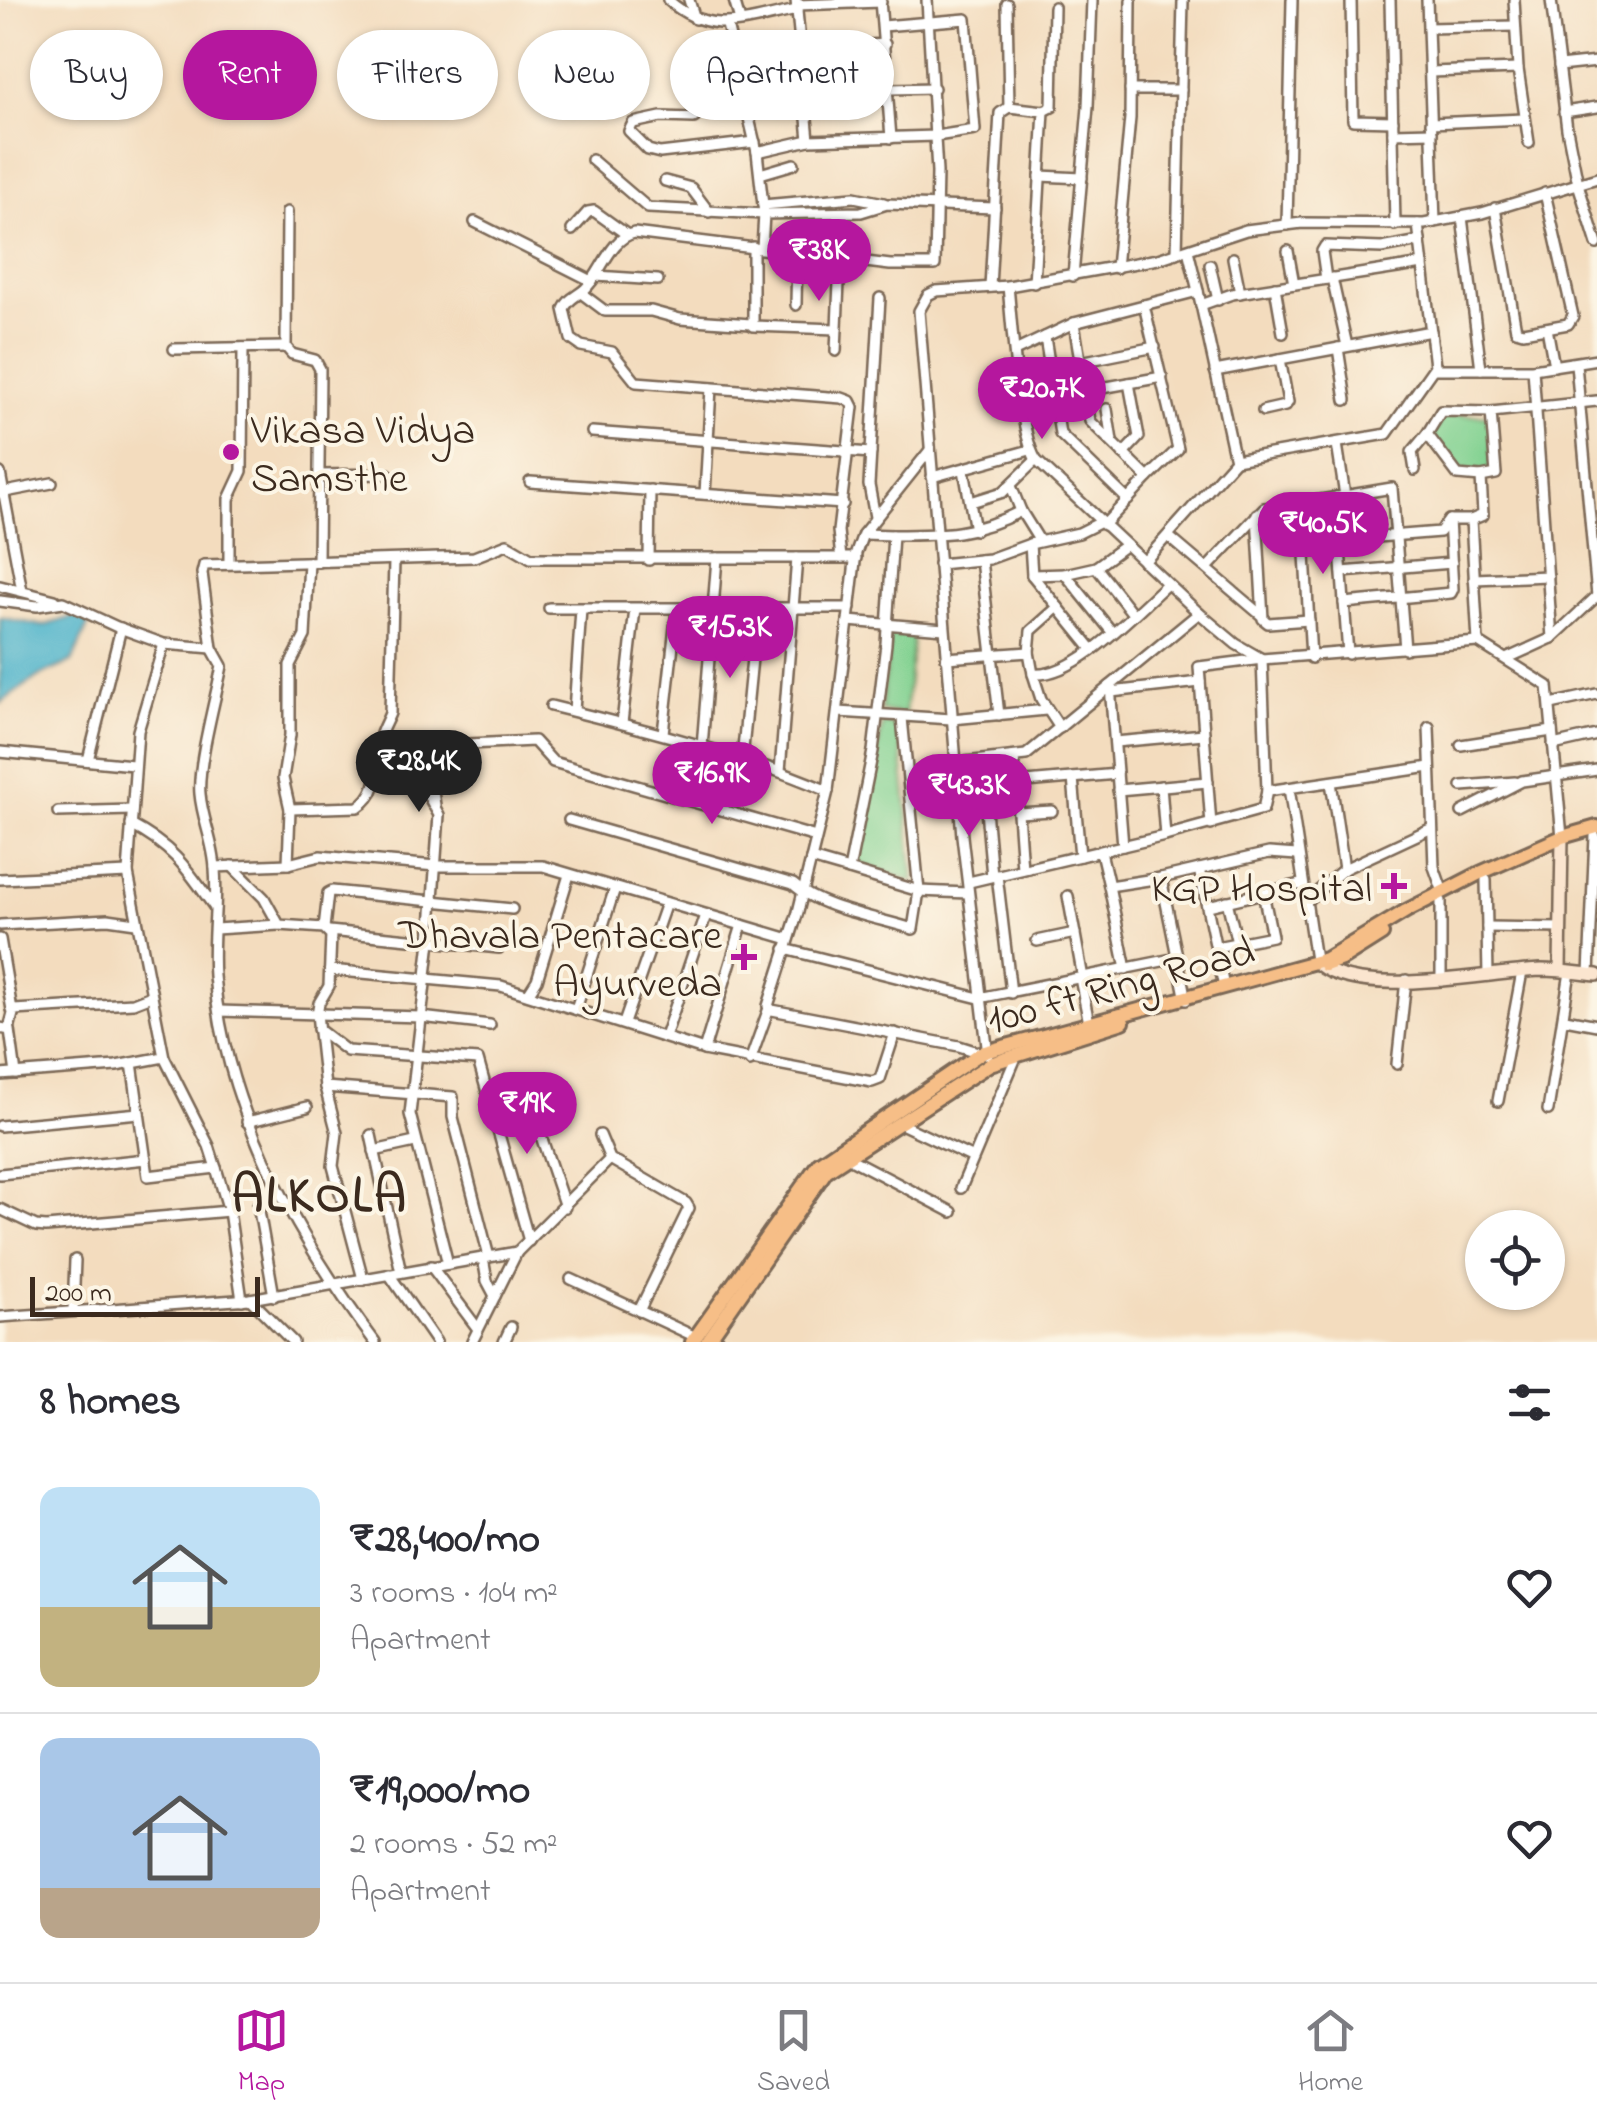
<!DOCTYPE html>
<meta charset="utf-8">
<style>
body{margin:0;font-family:"Indie Flower",sans-serif;background:#f7f7f7;color:#2b2b33;height:100vh;display:flex;flex-direction:column;font-size:38px;white-space:nowrap}
*{box-sizing:border-box;margin:0}
p{font-size:32px;color:#7c7c81}
.icon{flex:none;width:55px;height:55px;fill:none;stroke:currentColor;stroke-width:2;stroke-linecap:round;stroke-linejoin:round}
.map{position:relative;height:1342px;overflow:hidden}
.drawer{display:flex;flex-direction:column;background:#fff;flex:1}
.drawer>*{flex:none}
.banner{position:absolute;left:30px;top:30px;width:1000px;height:90px;display:flex;gap:20px}
.tools{position:absolute;left:1465px;top:1210px;display:grid;gap:20px}
.tools a{display:grid;place-items:center;width:100px;height:100px;border-radius:50%;background:#fff;box-shadow:0 2px 8px #0004;font-size:50px}
.scale{position:absolute;left:30px;bottom:25px;width:230px;box-sizing:border-box;padding-left:10px;border:5px solid #3b2a1e;border-top:0;font-size:28px;line-height:35px;white-space:nowrap;color:#3b2a1e;-webkit-text-stroke:8px #fcf5e5;paint-order:stroke}
.price{position:absolute;translate:-50% -85px;padding:0 22px;border-radius:35px;background:#b5179e;color:#fff;font-size:32px;line-height:65px;filter:drop-shadow(0 2px 5px #0008)}
.price::after{content:'';position:absolute;left:50%;top:60px;width:30px;height:22px;margin-left:-15px;background:inherit;clip-path:polygon(0 0,100% 0,50% 100%)}
.price.current{background:#222;color:#fff}
ul{padding:0;list-style:none}
li{display:flex;align-items:center;gap:30px;height:250px;padding:0 40px}
li+li{border-top:2px solid #e1e1e2}
li span{display:grid;place-items:center;flex:none;width:280px;height:200px;border-radius:20px;color:#555}
li>.icon{margin-inline-start:auto}
span .icon{width:120px;height:120px;fill:#fffc;stroke-width:1}
li b{font-size:42px}
h2{display:flex;justify-content:space-between;align-items:center;height:120px;padding:0 40px;font-size:42px}
.pill{padding:0 35px;border-radius:45px;background:#fff;box-shadow:0 2px 8px #0004;font-size:35px;line-height:90px}
.pill.current{background:#b5179e;color:#fff}
.menu{display:flex;justify-content:space-around;align-items:center;height:140px;border-top:2px solid #e1e1e2;background:#fff;font-size:28px;color:#7c7c81}
.menu a{display:grid;justify-items:center;gap:5px}
.menu .current{color:#b5179e}
.map>svg:first-child{display:block}
</style>
<div class="map">
<svg width="1597" height="1342" viewBox="0 0 1597 1342">
<rect width="100%" height="100%" fill="#fcf5e5"/>
<filter id="ink" filterUnits="userSpaceOnUse"><feTurbulence type="fractalNoise" baseFrequency=".01" numOctaves="2"/><feDisplacementMap in="SourceGraphic" scale="20" xChannelSelector="R" yChannelSelector="G"/><feConvolveMatrix kernelMatrix="1 2 1 2 8 2 1 2 1" color-interpolation-filters="sRGB"/></filter>
<filter id="wash" filterUnits="userSpaceOnUse"><feTurbulence type="fractalNoise" baseFrequency=".0048" numOctaves="4" result="noise"/><feDisplacementMap in="SourceGraphic" scale="40" xChannelSelector="R" yChannelSelector="G"/><feGaussianBlur stdDeviation="2.25" result="paint"/><feColorMatrix in="noise" values="0 0 0 0 0 0 0 0 0 0 0 0 0 0 0 0 0 1.4 0 .05"/><feComposite in="paint" operator="in"/></filter>
<g filter="url(#wash)">
<rect width="100%" height="100%" fill="#f3dcbe"/>
<g fill="#83d292" stroke="#5f7e58" stroke-width="2.5">
<polygon points="1444,414 1490,416 1492,472 1459,471 1431,435"/>
<polygon points="891,628 914,631 905,714 881,711"/>
<polygon points="883,723 899,726 914,882 854,863"/>
</g>
<polygon fill="#4bb2ca" stroke="#436e74" stroke-width="2.5" points="75,616 89,623 72,662 39,676 0,703 0,617 43,626"/>
</g>
<g filter="url(#ink)">
<g fill="none" stroke-linecap="round" stroke-linejoin="round">
<defs>
<g id="street">
<path d="M668,0C711,38 746,20 797,10"/>
<polyline points="689,0 695,19"/>
<polyline points="734,0 740,21"/>
<polyline points="796,0 809,140"/>
<polyline points="880,0 891,138"/>
<polyline points="1351,0 1353,120 1393,121"/>
<polyline points="1390,0 1395,225"/>
<polyline points="1427,0 1435,222"/>
<polyline points="1514,0 1518,69 1529,143"/>
<polyline points="1551,0 1567,129 1578,184 1597,244"/>
<polyline points="1007,4 1009,107"/>
<polyline points="797,5 881,2"/>
<polyline points="1428,28 1515,26"/>
<polyline points="801,49 885,44"/>
<polyline points="736,66 801,55"/>
<polyline points="1559,66 1597,62"/>
<polyline points="1430,72 1518,69"/>
<polyline points="741,87 714,100 694,118 661,117 633,123 629,131 648,150 660,153 755,142"/>
<polyline points="1130,90 1181,90"/>
<polyline points="805,91 934,88"/>
<polyline points="746,107 806,99"/>
<polyline points="1044,111 1052,107 1054,7"/>
<polyline points="1564,112 1597,107"/>
<polyline points="1431,123 1524,119"/>
<polyline points="1393,133 1432,132"/>
<polyline points="757,152 809,140 936,136 975,130 966,19 883,26"/>
<polyline points="592,160 648,208 764,214 757,152 727,25"/>
<polyline points="760,174 794,164"/>
<polyline points="1040,176 1082,178"/>
<polyline points="665,181 691,188 709,212"/>
<polyline points="763,205 854,197 884,203"/>
<polyline points="1495,208 1516,330 1523,332 1568,324 1573,316 1545,193"/>
<polyline points="287,212 286,347 292,354 315,360 320,369 318,562"/>
<polyline points="1462,217 1481,369"/>
<polyline points="475,222 592,281"/>
<polyline points="1287,225 1292,0"/>
<polyline points="572,230 588,212 594,211 626,234"/>
<polyline points="753,247 753,326 837,329"/>
<polyline points="762,248 764,214 861,212 887,204 995,208"/>
<polyline points="1188,250 1198,291"/>
<polyline points="1288,251 1294,284"/>
<polyline points="1177,253 1183,0"/>
<polyline points="1233,258 1240,293"/>
<polyline points="1210,265 1218,300"/>
<polyline points="1116,268 1130,118 1131,0"/>
<polyline points="596,276 658,280"/>
<polyline points="1073,276 1088,107 1092,0"/>
<polyline points="1332,278 1347,346"/>
<polyline points="1326,279 1322,251 1325,246 1382,248 1420,241"/>
<polyline points="990,287 1000,113 1009,107 1044,111 1034,283"/>
<polyline points="1275,287 1283,333"/>
<polyline points="581,293 605,311 651,311 680,319 751,324"/>
<polyline points="796,305 797,253"/>
<polyline points="1144,305 1178,449 1148,478"/>
<polyline points="1201,305 1232,294 1423,264"/>
<polyline points="1074,323 1090,421 1148,478 1104,525"/>
<polyline points="1547,328 1554,366"/>
<polyline points="1045,337 1060,434 1128,500"/>
<polyline points="1338,348 1346,400"/>
<polyline points="174,349 286,347"/>
<polyline points="836,351 840,259"/>
<polyline points="1015,351 1074,323 1198,291 1235,460 1144,562"/>
<polyline points="1080,362 1155,347"/>
<polyline points="1576,364 1597,596"/>
<polyline points="1434,369 1533,369 1597,359"/>
<polyline points="1533,369 1552,638"/>
<polyline points="1215,371 1431,331"/>
<polyline points="1085,391 1162,377"/>
<polyline points="1107,409 1112,441"/>
<polyline points="1263,411 1285,406 1288,402 1280,359"/>
<polyline points="592,432 871,453"/>
<polyline points="1337,444 1345,496"/>
<polyline points="930,450 863,534 856,553 828,791 798,912 768,1006 772,1010 959,1046 981,1053"/>
<polyline points="1123,454 1139,437 1129,383"/>
<polyline points="1235,460 1387,434 1435,366 1418,224"/>
<polyline points="964,470 975,530"/>
<polyline points="1415,470 1412,452 1427,434"/>
<polyline points="0,473 22,591"/>
<polyline points="319,475 388,474"/>
<polyline points="932,477 1030,450"/>
<polyline points="1481,477 1458,475 1427,434 1441,411 1491,412"/>
<polyline points="530,482 843,504"/>
<polyline points="1011,486 1021,511 1039,540"/>
<polyline points="0,493 52,483"/>
<polyline points="705,494 711,388"/>
<polyline points="1336,497 1348,654"/>
<polyline points="971,502 1003,492 1036,460"/>
<polyline points="1257,514 1263,619 1268,623 1309,620"/>
<polyline points="875,517 869,485 880,298"/>
<polyline points="1303,533 1339,529"/>
<polyline points="863,534 893,535"/>
<polyline points="1168,536 1261,615"/>
<polyline points="1340,540 1440,532 1449,520 1471,520"/>
<polyline points="1126,545 1096,567 1133,614"/>
<path d="M841,558L838,531L853,407L850,401L842,398L636,382L612,352L581,346L571,339L564,309C569,297 579,296 587,287C602,271 611,238 634,233L890,265H935L937,172L927,0"/>
<polyline points="649,560 650,490"/>
<polyline points="981,560 999,715"/>
<polyline points="229,563 229,499 242,471 243,348"/>
<polyline points="939,564 989,559 1030,544"/>
<polyline points="1208,567 1264,508 1302,503"/>
<polyline points="1342,572 1452,563"/>
<polyline points="1065,574 1096,567"/>
<polyline points="1032,575 1065,574 1112,632"/>
<polyline points="1474,579 1548,576"/>
<polyline points="0,586 55,600"/>
<polyline points="0,601 37,606 63,602 117,627 164,644 212,648"/>
<polyline points="1344,603 1451,593 1453,589 1449,520"/>
<polyline points="549,608 850,608"/>
<polyline points="848,621 944,629"/>
<polyline points="1478,642 1471,520 1483,515 1481,477 1496,474 1491,412 1597,401"/>
<polyline points="164,644 138,731 128,873 164,1057 209,1146 216,1168 229,1211 242,1300"/>
<polyline points="1092,649 1032,575 1030,544 1079,533 1101,522"/>
<polyline points="1029,652 1031,631 1058,607"/>
<path d="M946,658L1029,652L1033,674C1076,678 1136,611 1167,584"/>
<polyline points="1311,658 1302,503 1392,488 1405,649"/>
<polyline points="1508,658 1552,638 1597,596"/>
<polyline points="1033,674 1041,699 1060,728"/>
<polyline points="1110,686 1123,846"/>
<polyline points="1111,692 1200,682"/>
<polyline points="1551,704 1597,694"/>
<path d="M551,706C645,729 739,753 828,791"/>
<polyline points="574,711 581,609"/>
<polyline points="838,712 952,719 1046,710"/>
<polyline points="622,723 635,609"/>
<polyline points="1429,727 1434,867 1443,892"/>
<polyline points="663,733 677,609"/>
<polyline points="1115,742 1204,734"/>
<polyline points="1461,745 1552,731"/>
<polyline points="1553,745 1597,735"/>
<polyline points="702,747 717,558"/>
<polyline points="0,752 133,765"/>
<polyline points="1014,757 1022,869"/>
<polyline points="742,759 757,608"/>
<polyline points="88,760 121,628"/>
<polyline points="956,763 1026,755 1199,613"/>
<polyline points="780,771 797,558"/>
<polyline points="377,778 411,783 429,797 439,815 430,941 410,1114 448,1264"/>
<polyline points="1073,778 1080,856"/>
<polyline points="1331,782 1344,869"/>
<polyline points="1015,783 1117,774"/>
<polyline points="1161,786 1165,836"/>
<polyline points="1462,786 1515,782"/>
<polyline points="1289,788 1315,960"/>
<polyline points="1118,790 1208,782"/>
<polyline points="1267,791 1430,767"/>
<polyline points="985,799 992,876"/>
<polyline points="959,802 1016,795"/>
<polyline points="435,805 426,746 534,741 553,762 816,837"/>
<path d="M290,809L358,807C384,790 374,763 380,737C382,729 387,721 390,713L394,561"/>
<polyline points="58,812 132,810"/>
<polyline points="1462,812 1522,781 1597,770"/>
<polyline points="1018,813 1052,811"/>
<path d="M569,820L793,884C818,908 879,918 913,929L919,891L902,718"/>
<path d="M131,825C175,848 187,869 215,908"/>
<path d="M1562,837L1548,686L1478,642L1262,659L1236,644L1199,613L1036,460C1018,429 1012,325 1008,286L1158,259L1246,230L1302,223L1424,224L1482,213L1597,178"/>
<polyline points="1101,852 1109,886 1161,878 1186,1000"/>
<polyline points="811,859 849,870"/>
<polyline points="288,864 290,809 283,778 290,735 290,665 305,636 309,562"/>
<polyline points="232,866 264,898 279,925 324,928 331,935 329,986 319,1003 317,1014 325,1087 337,1133 333,1166 363,1279"/>
<polyline points="215,867 288,864 320,856 436,866 543,866 789,939"/>
<polyline points="1199,869 1224,987"/>
<polyline points="997,875 1011,993"/>
<polyline points="1161,878 1269,853 1297,855"/>
<polyline points="0,879 128,873"/>
<polyline points="1486,880 1488,976"/>
<polyline points="969,882 1165,836 1263,809 1267,791 1262,659 1199,667 1211,825"/>
<polyline points="1109,886 1126,969"/>
<path d="M968,893L919,891L849,870L873,751L886,644L893,535C943,535 975,535 1021,511"/>
<polyline points="1068,896 1083,978"/>
<polyline points="1227,901 1237,943"/>
<polyline points="1304,903 1344,869 1432,828"/>
<polyline points="1208,906 1301,884"/>
<polyline points="0,925 108,919 136,923"/>
<polyline points="1487,927 1561,928"/>
<polyline points="324,928 328,893 332,891 512,909"/>
<polyline points="215,929 279,925"/>
<polyline points="329,931 499,948"/>
<polyline points="0,939 12,1010"/>
<polyline points="1037,941 1075,933"/>
<polyline points="1216,947 1272,936 1263,893"/>
<polyline points="785,949 979,998 1177,958"/>
<polyline points="330,970 501,986 704,1050 872,1082 880,1079 895,1033"/>
<polyline points="1589,974 1595,836"/>
<polyline points="1080,978 1089,1023"/>
<polyline points="1441,981 1441,901"/>
<polyline points="528,994 537,980 569,875"/>
<polyline points="576,1009 615,888"/>
<polyline points="219,1011 421,1017 490,1025"/>
<polyline points="1565,1019 1597,1025"/>
<polyline points="624,1023 666,903"/>
<polyline points="0,1028 10,1030 16,1074"/>
<polyline points="9,1029 14,1010 133,1003 151,996"/>
<polyline points="318,1029 347,1051 478,1060 529,1241"/>
<polyline points="665,1037 706,915"/>
<polyline points="704,1050 742,925"/>
<polyline points="988,1055 962,836 919,311 928,295 936,291 1008,286"/>
<polyline points="750,1061 769,1008"/>
<polyline points="132,1063 148,1176 216,1168"/>
<polyline points="1397,1064 1406,980"/>
<polyline points="0,1075 116,1066 164,1057"/>
<polyline points="325,1087 453,1097 453,1117 489,1257"/>
<polyline points="527,1095 565,1207"/>
<polyline points="1498,1101 1522,972"/>
<polyline points="1548,1110 1570,972"/>
<polyline points="493,1116 530,1106"/>
<polyline points="247,1122 307,1107"/>
<polyline points="899,1123 973,1158"/>
<polyline points="0,1126 139,1113"/>
<polyline points="371,1135 401,1272"/>
<polyline points="600,1135 610,1159 686,1203 689,1208 639,1311"/>
<polyline points="374,1151 415,1142"/>
<polyline points="845,1156 952,1212"/>
<polyline points="0,1174 146,1159"/>
<polyline points="961,1188 1017,1055"/>
<polyline points="258,1205 274,1296"/>
<polyline points="0,1209 36,1226 46,1227 229,1211"/>
<polyline points="483,1258 487,1281 495,1296"/>
<polyline points="431,1266 478,1329"/>
<polyline points="389,1274 436,1342"/>
<polyline points="571,1279 696,1337"/>
<polyline points="250,1299 293,1342"/>
<polyline points="73,1311 75,1260"/>
<polyline points="0,1317 250,1299 517,1252"/>
<path d="M375,1342C296,1236 225,1110 214,976C211,940 218,904 215,869C214,843 202,819 200,794C197,766 216,697 222,666L212,648L202,573L204,565L474,557L507,544L531,558H856"/>
<polyline points="472,1342 517,1252 610,1159"/>
<polyline points="504,1342 511,1327"/>
</g>
<g id="secondary">
<path d="M1318,964C1362,1000 1486,972 1542,970C1560,970 1579,973 1597,975"/>
<polyline points="1560,970 1562,837"/>
</g>
<g id="primary">
<polyline points="1325,965 1344,958 1382,934"/>
<polyline points="692,1342 819,1163 981,1053 1326,959 1406,911 1480,873 1562,837 1597,827"/>
<polyline points="707,1342 826,1171 990,1064 1123,1022"/>
</g>
</defs>
<use href="#street" stroke="#7b6856" stroke-width="14"/>
<use href="#secondary" stroke="#7b6856" stroke-width="16"/>
<use href="#primary" stroke="#7b6856" stroke-width="18"/>
<use href="#street" stroke="#fff" stroke-width="9"/>
<use href="#secondary" stroke="#fbe5cf" stroke-width="11"/>
<use href="#primary" stroke="#f6be87" stroke-width="12"/>
</g>
</g>
<g fill="#b5179e" stroke="#fcf5e5" stroke-width="4">
<circle cx="231" cy="452" r="10"/>
<path d="M1389 871h10v10h10v10h-10v10h-10v-10h-10v-10h10z"/>
<path d="M739 942h10v10h10v10h-10v10h-10v-10h-10v-10h10z"/>
</g>
<g text-anchor="middle" stroke-width="8" stroke-linejoin="round" paint-order="stroke">
<g font-size="42" fill="#3b2a1e" stroke="#fcf5e5" text-anchor="end">
<text x="251" y="443" text-anchor="start">Vikasa Vidya<tspan x="251" dy="48">Samsthe</tspan></text>
<text x="1372" y="901">KGP Hospital</text>
<text x="722" y="948">Dhavala Pentacare<tspan x="722" dy="48">Ayurveda</tspan></text>
</g>
<g font-size="42" fill="#3b2a1e" stroke="#fcf5e5">
<text transform="translate(1120 983) rotate(-15)" y="15">100 ft Ring Road</text>
</g>
<g font-size="52" font-weight="bold" letter-spacing="2.5" fill="#3b2a1e" stroke="#fcf5e5">
<text x="320" y="1211">ALKOLA</text>
</g>
</g>
</svg>
<div class="tools">
<a><svg class="icon" aria-label="locate" viewBox="0 0 24 24"><circle cx="12" cy="12" r="6"/><path d="M12 2v4M12 18v4M2 12h4M18 12h4"/></svg></a>
</div>
<div class="scale">200 m</div>
<b class="price" style="left:819px;top:304px">₹38K</b>
<b class="price" style="left:1042px;top:442px">₹20.7K</b>
<b class="price" style="left:1323px;top:577px">₹40.5K</b>
<b class="price" style="left:730px;top:681px">₹15.3K</b>
<b class="price current" style="left:419px;top:815px">₹28.4K</b>
<b class="price" style="left:712px;top:827px">₹16.9K</b>
<b class="price" style="left:969px;top:839px">₹43.3K</b>
<b class="price" style="left:527px;top:1157px">₹19K</b>
<div class="banner">
<a class="pill">Buy</a>
<a class="pill current">Rent</a>
<a class="pill">Filters</a>
<a class="pill">New</a>
<a class="pill">Apartment</a>
</div>
</div>
<section class="drawer">
<h2>8 homes<svg class="icon" aria-label="filters" viewBox="0 0 24 24"><path d="M4 7h16M4 17h16"/><circle cx="9" cy="7" r="2"/><circle cx="15" cy="17" r="2"/></svg></h2>
<ul>
<li><span style="background:linear-gradient(#bfe0f5 60%,#c2b280 0)"><svg class="icon" aria-label="home" viewBox="0 0 24 24"><path d="M3 11l9-7 9 7M6 9v11h12V9"/></svg></span><div><b>₹28,400/mo</b><p>3 rooms · 104 m²</p><p>Apartment</p></div><svg class="icon" aria-label="heart" viewBox="0 0 24 24"><path d="M12 20l-8-8c-3-5 5-10 8-4 3-6 11-1 8 4z"/></svg></li>
<li><span style="background:linear-gradient(#a9c7e8 75%,#b9a48a 0)"><svg class="icon" aria-label="home" viewBox="0 0 24 24"><path d="M3 11l9-7 9 7M6 9v11h12V9"/></svg></span><div><b>₹19,000/mo</b><p>2 rooms · 52 m²</p><p>Apartment</p></div><svg class="icon" aria-label="heart" viewBox="0 0 24 24"><path d="M12 20l-8-8c-3-5 5-10 8-4 3-6 11-1 8 4z"/></svg></li>
</ul>
</section>
<nav class="menu">
<a class="current"><svg class="icon" aria-label="map" viewBox="0 0 24 24"><path d="M3 6l6-2 6 2 6-2v14l-6 2-6-2-6 2zM9 4v14M15 6v14"/></svg>Map</a>
<a><svg class="icon" aria-label="saved" viewBox="0 0 24 24"><path d="M7 4h10v16l-5-4-5 4z"/></svg>Saved</a>
<a><svg class="icon" aria-label="home" viewBox="0 0 24 24"><path d="M3 11l9-7 9 7M6 9v11h12V9"/></svg>Home</a>
</nav>
